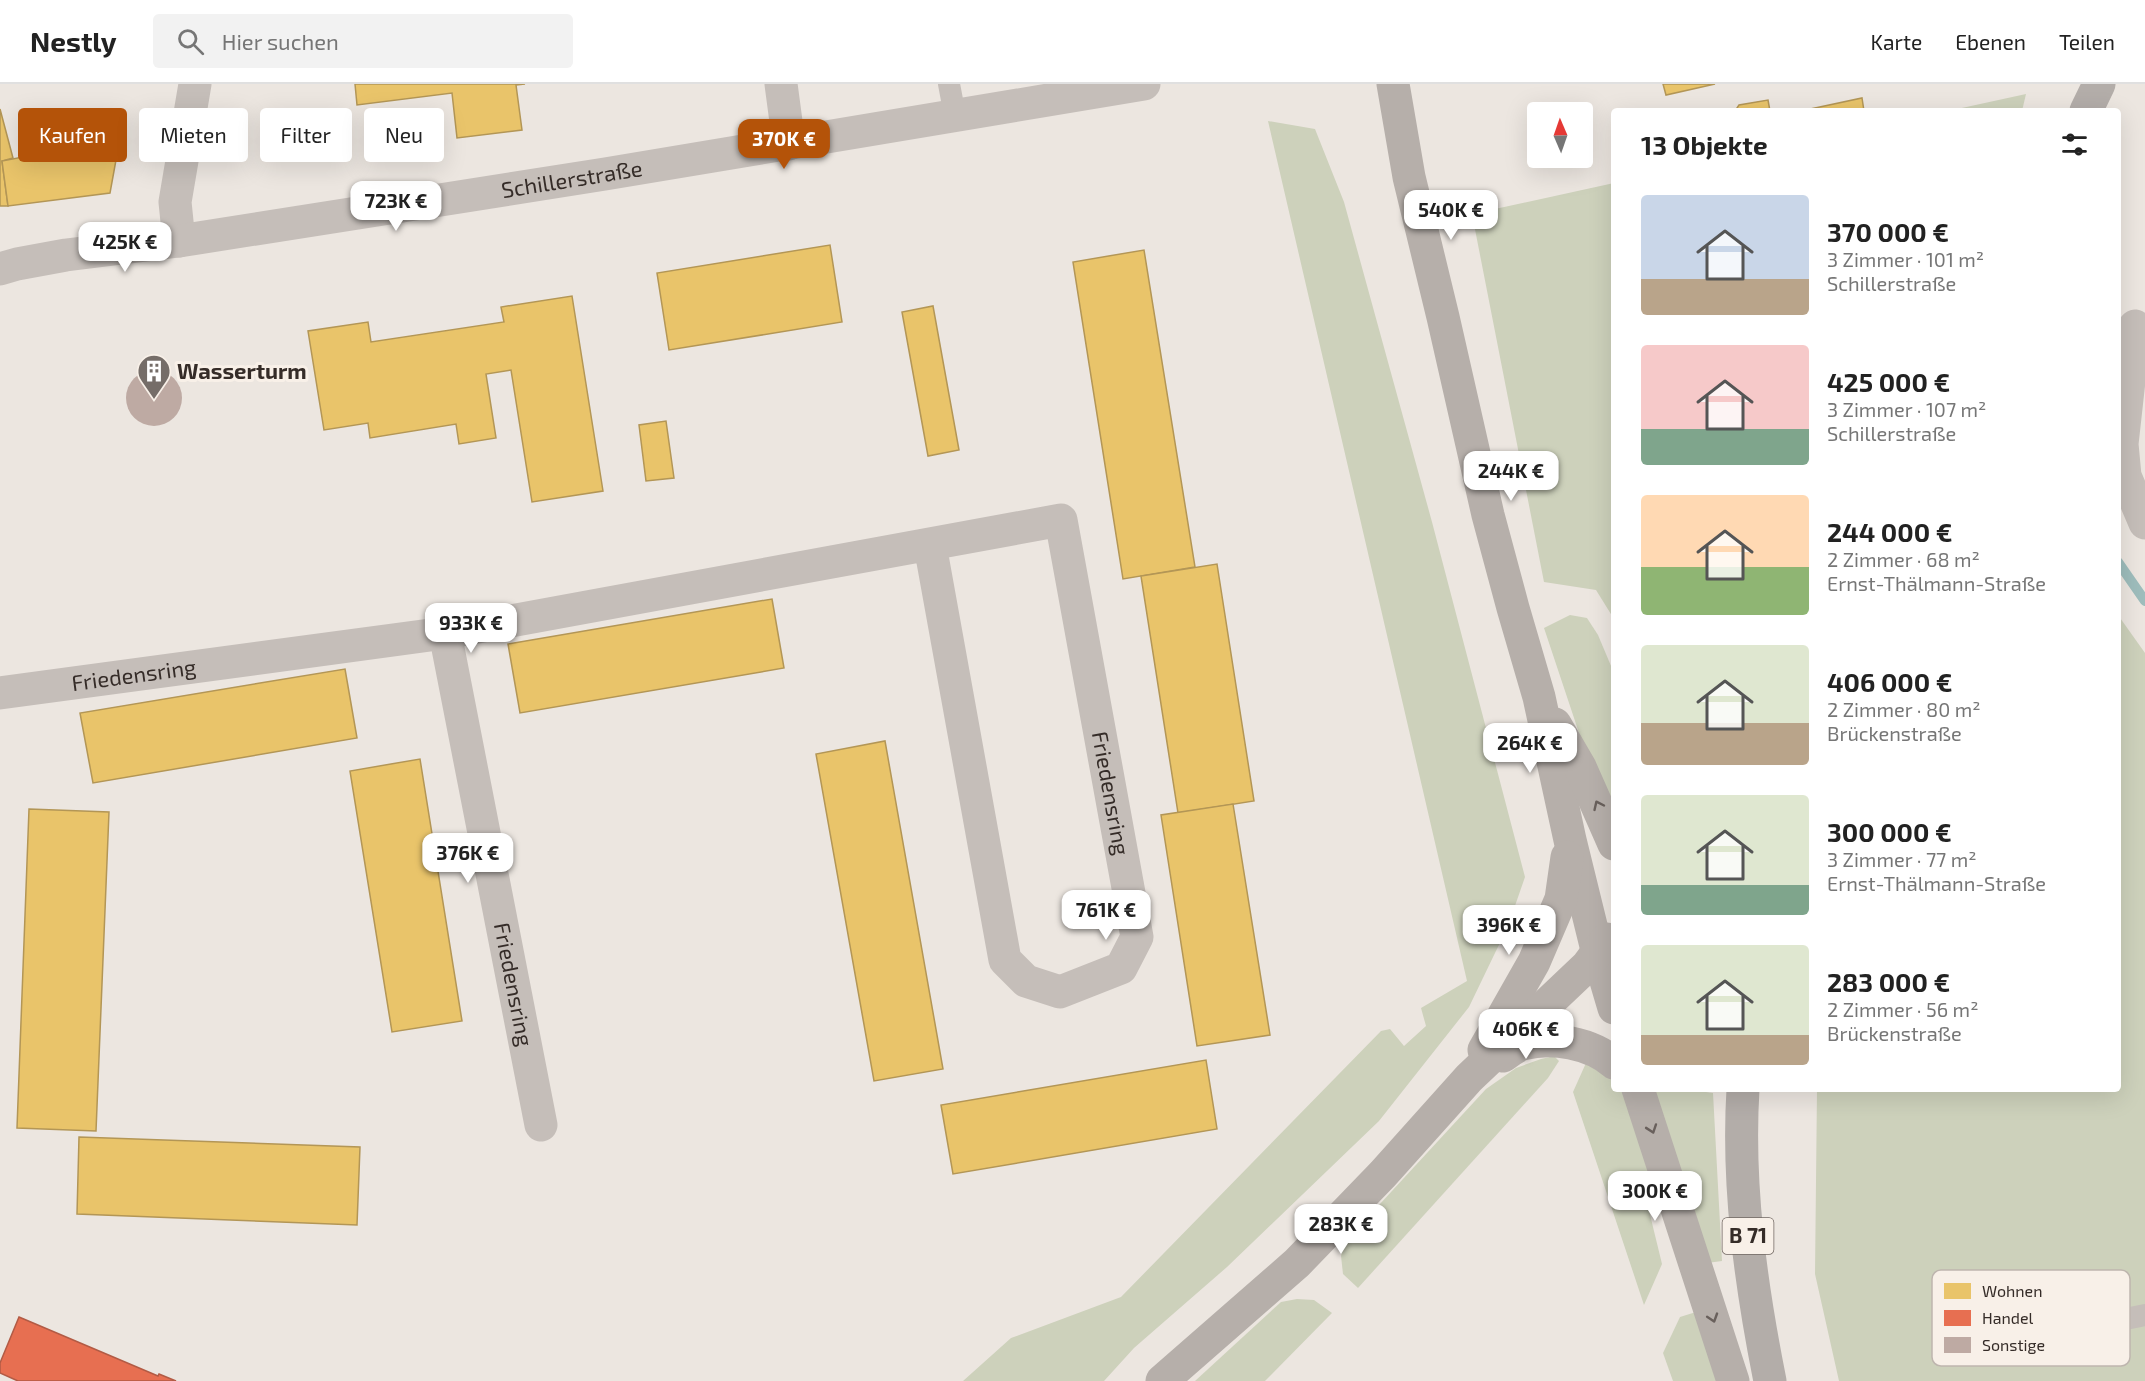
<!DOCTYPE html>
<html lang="de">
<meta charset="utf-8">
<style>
body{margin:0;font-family:"Exo 2",sans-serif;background:#f2f2f2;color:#222;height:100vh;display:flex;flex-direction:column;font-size:22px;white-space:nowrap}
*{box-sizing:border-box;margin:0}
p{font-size:20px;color:#767676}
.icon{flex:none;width:33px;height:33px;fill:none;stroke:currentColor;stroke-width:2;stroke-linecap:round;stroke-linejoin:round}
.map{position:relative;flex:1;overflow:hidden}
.side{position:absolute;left:1611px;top:24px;width:510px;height:984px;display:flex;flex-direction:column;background:#fff;border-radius:6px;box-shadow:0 6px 24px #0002}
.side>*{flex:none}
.banner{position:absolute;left:18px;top:24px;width:570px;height:54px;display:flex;gap:12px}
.needle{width:39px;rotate:358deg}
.controls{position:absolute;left:1527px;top:18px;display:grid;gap:12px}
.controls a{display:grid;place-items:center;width:66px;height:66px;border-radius:6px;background:#fff;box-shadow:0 6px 24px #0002;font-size:30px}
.price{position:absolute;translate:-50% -51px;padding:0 14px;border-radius:12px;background:#fff;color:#222;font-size:20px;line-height:39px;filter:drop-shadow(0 2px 3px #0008)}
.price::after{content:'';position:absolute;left:50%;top:36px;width:18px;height:14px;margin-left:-9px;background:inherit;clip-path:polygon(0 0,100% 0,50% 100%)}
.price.current{background:#b45309;color:#fff}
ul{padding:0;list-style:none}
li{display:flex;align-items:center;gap:18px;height:150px;padding:0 30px}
li span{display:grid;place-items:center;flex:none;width:168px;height:120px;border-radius:6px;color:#555}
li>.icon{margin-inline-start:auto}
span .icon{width:72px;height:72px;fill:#fffc;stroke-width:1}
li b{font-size:26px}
h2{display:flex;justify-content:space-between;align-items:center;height:72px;padding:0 30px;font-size:26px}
.chip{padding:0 21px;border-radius:6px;background:#fff;box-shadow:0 6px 24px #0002;font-size:21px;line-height:54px}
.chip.current{background:#b45309;color:#fff}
header{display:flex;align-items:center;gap:36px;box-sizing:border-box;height:84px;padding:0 30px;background:#fff;border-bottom:2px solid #e0e0e0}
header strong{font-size:28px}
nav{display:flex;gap:33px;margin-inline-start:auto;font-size:21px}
.search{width:420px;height:54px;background:#f2f2f2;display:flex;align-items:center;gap:15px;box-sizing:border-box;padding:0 21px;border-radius:6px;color:#767676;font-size:22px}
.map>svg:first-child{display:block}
</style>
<header>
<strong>Nestly</strong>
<div class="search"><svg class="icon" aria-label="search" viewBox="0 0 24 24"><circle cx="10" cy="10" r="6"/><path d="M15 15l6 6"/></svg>Hier suchen</div>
<nav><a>Karte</a><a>Ebenen</a><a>Teilen</a></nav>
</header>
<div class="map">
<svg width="2145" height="1297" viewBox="0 0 2145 1297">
<rect width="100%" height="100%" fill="#ece6e0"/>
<g fill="#cdd1bb">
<polygon points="2026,10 2022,27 1948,27"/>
<polygon points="1268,37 1315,45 1344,118 1432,438 1525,793 1508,842 1469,923 1379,1037 1227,1183 1134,1264 1104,1297 963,1297 1011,1254 1121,1213 1381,947 1390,945 1404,962 1426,942 1421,924 1467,897"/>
<polygon points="1614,99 1614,535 1596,506 1544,498 1472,130"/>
<polygon points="1570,531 1587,534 1598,551 1614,589 1614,720 1581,655 1544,544"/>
<polygon points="2118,531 2145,569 2145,1297 1839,1297 1815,1190 1817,1005 2118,1005"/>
<polygon points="1554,972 1559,977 1548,994 1358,1204 1343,1190 1341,1172 1344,1159 1486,1005 1516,984 1541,975"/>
<polygon points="1586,979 1614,995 1614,1005 1622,1005 1654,1089 1644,1106 1662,1180 1644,1221 1573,1008"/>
<polygon points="1653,1005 1698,1005 1699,1007 1713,1009 1722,1177 1707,1179"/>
<polygon points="1297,1215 1314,1216 1332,1229 1265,1297 1195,1297 1281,1218"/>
<polygon points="1696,1228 1721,1297 1673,1297 1663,1269 1680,1233"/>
</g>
<g fill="#e9c46a" stroke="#b39656" stroke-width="1.5">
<polygon points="355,0 525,0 516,1 522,46 457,54 452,9 357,21"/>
<polygon points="1663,0 1715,0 1666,11"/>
<polygon points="1862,14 1864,27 1801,27"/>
<polygon points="1768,16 1770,27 1735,27 1739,21"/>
<polygon points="0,25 13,74 2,77 8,122 0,122"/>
<polygon points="120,54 110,109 8,122 2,77"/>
<polygon points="830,161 842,238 669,266 657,189"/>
<polygon points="1144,166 1195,483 1123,495 1073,178"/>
<polygon points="572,212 603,407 532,418 511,286 486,290 496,354 459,360 456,340 370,354 368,339 324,346 308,247 368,238 371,258 504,238 501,223"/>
<polygon points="933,222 959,366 928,372 902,228"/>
<polygon points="666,337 674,394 646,397 639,341"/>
<polygon points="1217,480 1254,717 1178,729 1141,492"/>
<polygon points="772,515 784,584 520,629 508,560"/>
<polygon points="345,585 357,654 93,699 80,629"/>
<polygon points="885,657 943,985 874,997 816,670"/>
<polygon points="420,675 462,937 392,948 350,687"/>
<polygon points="1233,720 1270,951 1197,962 1161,731"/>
<polygon points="29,725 109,728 96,1047 17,1044"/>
<polygon points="1206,976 1217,1045 953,1090 941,1021"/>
<polygon points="79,1053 360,1063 357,1141 77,1130"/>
</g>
<polygon fill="#e76f51" stroke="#b25b45" stroke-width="1.5" points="19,1233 158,1292 159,1290 176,1297 18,1297 0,1289 0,1279"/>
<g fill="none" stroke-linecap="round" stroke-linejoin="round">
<polyline stroke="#9ebdbc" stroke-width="10" points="2118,478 2145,517"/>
</g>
<circle fill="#beaaa3" cx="154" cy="314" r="28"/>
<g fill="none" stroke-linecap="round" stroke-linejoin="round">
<g stroke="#c5beb9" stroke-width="22">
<polyline points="949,0 955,32"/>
<polyline points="1987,1263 2145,1231"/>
</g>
<g stroke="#c5beb9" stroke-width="33">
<polyline points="781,0 789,60"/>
<polyline points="179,157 175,118 195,0"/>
<path id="s1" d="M0,185L17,180L66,171L179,157L605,90L1144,0"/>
<polyline points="2135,242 2122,360 2125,392 2145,439"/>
<path id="s2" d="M445,549L541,1041"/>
<path id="s3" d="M0,609L445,549L1061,436L1137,853L1121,884L1060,908L1026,897L1005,876L930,461"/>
</g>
<g stroke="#b6afaa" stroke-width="33">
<polyline points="1393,0 1409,93 1443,233 1488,431 1513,524 1539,613 1570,756 1598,870 1614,924"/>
<polyline points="1555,640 1580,683 1614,760"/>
<polyline points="1484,966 1534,878 1561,815 1567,773"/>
<path d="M1503,972C1509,968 1516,962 1523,960C1552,952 1591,959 1614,979"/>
<polyline points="1638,1005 1733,1297"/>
<polyline points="1162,1297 1297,1179 1383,1090 1469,994 1587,882 1607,855"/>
</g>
<g stroke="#b3ada9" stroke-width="33">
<polyline points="2086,27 2099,0"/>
<path d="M1743,1005C1737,1102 1751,1202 1770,1297"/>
</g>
</g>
<defs><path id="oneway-chevron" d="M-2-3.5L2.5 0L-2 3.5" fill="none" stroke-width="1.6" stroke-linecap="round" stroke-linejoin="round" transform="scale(1.5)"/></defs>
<g stroke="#69605c">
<use href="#oneway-chevron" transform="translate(1598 721) rotate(-115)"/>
<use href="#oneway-chevron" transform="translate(1652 1045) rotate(71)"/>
<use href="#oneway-chevron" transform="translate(1713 1234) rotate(72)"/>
</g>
<defs>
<symbol id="building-pin" viewBox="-11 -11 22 30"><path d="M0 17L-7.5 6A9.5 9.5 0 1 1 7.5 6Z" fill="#756d68" stroke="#f8f0e8"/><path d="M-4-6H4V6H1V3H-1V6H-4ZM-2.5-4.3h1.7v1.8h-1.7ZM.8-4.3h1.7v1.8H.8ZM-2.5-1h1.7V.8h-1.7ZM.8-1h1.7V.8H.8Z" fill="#fff"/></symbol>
</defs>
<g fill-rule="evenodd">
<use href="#building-pin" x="135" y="268" width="38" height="52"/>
</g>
<g text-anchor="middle" stroke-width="6" stroke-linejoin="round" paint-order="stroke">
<rect fill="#f8f0e8" stroke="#706762" stroke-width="1.5" x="1722.5" y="1134" width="51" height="36" rx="4.5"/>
<g font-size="21" font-weight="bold" fill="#352c28">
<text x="1748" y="1159">B 71</text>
</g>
<g font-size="22" fill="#352c28" stroke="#f8f0e8">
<text dy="8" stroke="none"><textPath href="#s1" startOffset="579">Schillerstraße</textPath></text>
<text dy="8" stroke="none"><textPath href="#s3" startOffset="135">Friedensring</textPath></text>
<text dy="8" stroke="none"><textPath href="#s3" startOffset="1353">Friedensring</textPath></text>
<text dy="8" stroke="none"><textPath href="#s2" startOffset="358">Friedensring</textPath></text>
</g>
<g font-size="22" font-weight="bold" fill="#352c28" stroke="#f8f0e8" text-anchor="start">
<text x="177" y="295">Wasserturm</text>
</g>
</g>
<rect x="1932" y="1186" width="198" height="96" rx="9" fill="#f8f0e8" stroke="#beb5ae" stroke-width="1.5"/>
<rect x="1944" y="1199" width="27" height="16" fill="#e9c46a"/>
<rect x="1944" y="1226" width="27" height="16" fill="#e76f51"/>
<rect x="1944" y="1253" width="27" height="16" fill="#beaaa3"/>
<g font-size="16" fill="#352c28">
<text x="1982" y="1213">Wohnen</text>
<text x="1982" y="1240">Handel</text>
<text x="1982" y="1267">Sonstige</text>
</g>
</svg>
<div class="controls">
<a><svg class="needle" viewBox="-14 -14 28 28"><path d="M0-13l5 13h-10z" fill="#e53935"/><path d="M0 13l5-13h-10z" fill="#767676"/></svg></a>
</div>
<b class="price current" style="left:784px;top:86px">370K €</b>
<b class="price" style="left:396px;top:148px">723K €</b>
<b class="price" style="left:1451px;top:157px">540K €</b>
<b class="price" style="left:125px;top:189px">425K €</b>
<b class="price" style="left:1511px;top:418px">244K €</b>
<b class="price" style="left:471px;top:570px">933K €</b>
<b class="price" style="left:1530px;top:690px">264K €</b>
<b class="price" style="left:468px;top:800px">376K €</b>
<b class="price" style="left:1106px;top:857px">761K €</b>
<b class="price" style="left:1509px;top:872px">396K €</b>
<b class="price" style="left:1526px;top:976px">406K €</b>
<b class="price" style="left:1655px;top:1138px">300K €</b>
<b class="price" style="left:1341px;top:1171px">283K €</b>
<div class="banner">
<a class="chip current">Kaufen</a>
<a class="chip">Mieten</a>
<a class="chip">Filter</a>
<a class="chip">Neu</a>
</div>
<section class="side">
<h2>13 Objekte<svg class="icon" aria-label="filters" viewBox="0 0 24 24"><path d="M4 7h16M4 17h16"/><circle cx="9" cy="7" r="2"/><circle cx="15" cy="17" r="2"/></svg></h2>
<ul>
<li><span style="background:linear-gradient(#c9d6e8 70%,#b9a48a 0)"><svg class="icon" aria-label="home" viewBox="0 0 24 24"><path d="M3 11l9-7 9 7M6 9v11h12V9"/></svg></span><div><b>370 000 €</b><p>3 Zimmer · 101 m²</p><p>Schillerstraße</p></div></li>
<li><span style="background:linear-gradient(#f6c9c9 70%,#7fa58c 0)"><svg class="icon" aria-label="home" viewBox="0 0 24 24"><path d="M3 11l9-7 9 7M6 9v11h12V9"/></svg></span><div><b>425 000 €</b><p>3 Zimmer · 107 m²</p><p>Schillerstraße</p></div></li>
<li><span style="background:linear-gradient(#ffd9b3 60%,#8fb573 0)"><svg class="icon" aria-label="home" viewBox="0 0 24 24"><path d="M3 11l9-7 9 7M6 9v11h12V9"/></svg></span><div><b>244 000 €</b><p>2 Zimmer · 68 m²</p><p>Ernst-Thälmann-Straße</p></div></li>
<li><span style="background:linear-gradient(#dfe7d0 65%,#b9a48a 0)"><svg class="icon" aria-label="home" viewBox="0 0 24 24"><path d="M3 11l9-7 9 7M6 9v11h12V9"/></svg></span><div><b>406 000 €</b><p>2 Zimmer · 80 m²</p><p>Brückenstraße</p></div></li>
<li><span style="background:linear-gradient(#dfe7d0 75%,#7fa58c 0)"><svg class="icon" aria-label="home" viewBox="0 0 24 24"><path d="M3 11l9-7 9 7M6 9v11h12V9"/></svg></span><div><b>300 000 €</b><p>3 Zimmer · 77 m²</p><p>Ernst-Thälmann-Straße</p></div></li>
<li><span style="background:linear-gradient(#dfe7d0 75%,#b9a48a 0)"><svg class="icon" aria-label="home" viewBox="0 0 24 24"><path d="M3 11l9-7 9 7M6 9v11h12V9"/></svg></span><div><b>283 000 €</b><p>2 Zimmer · 56 m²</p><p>Brückenstraße</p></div></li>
</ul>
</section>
</div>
